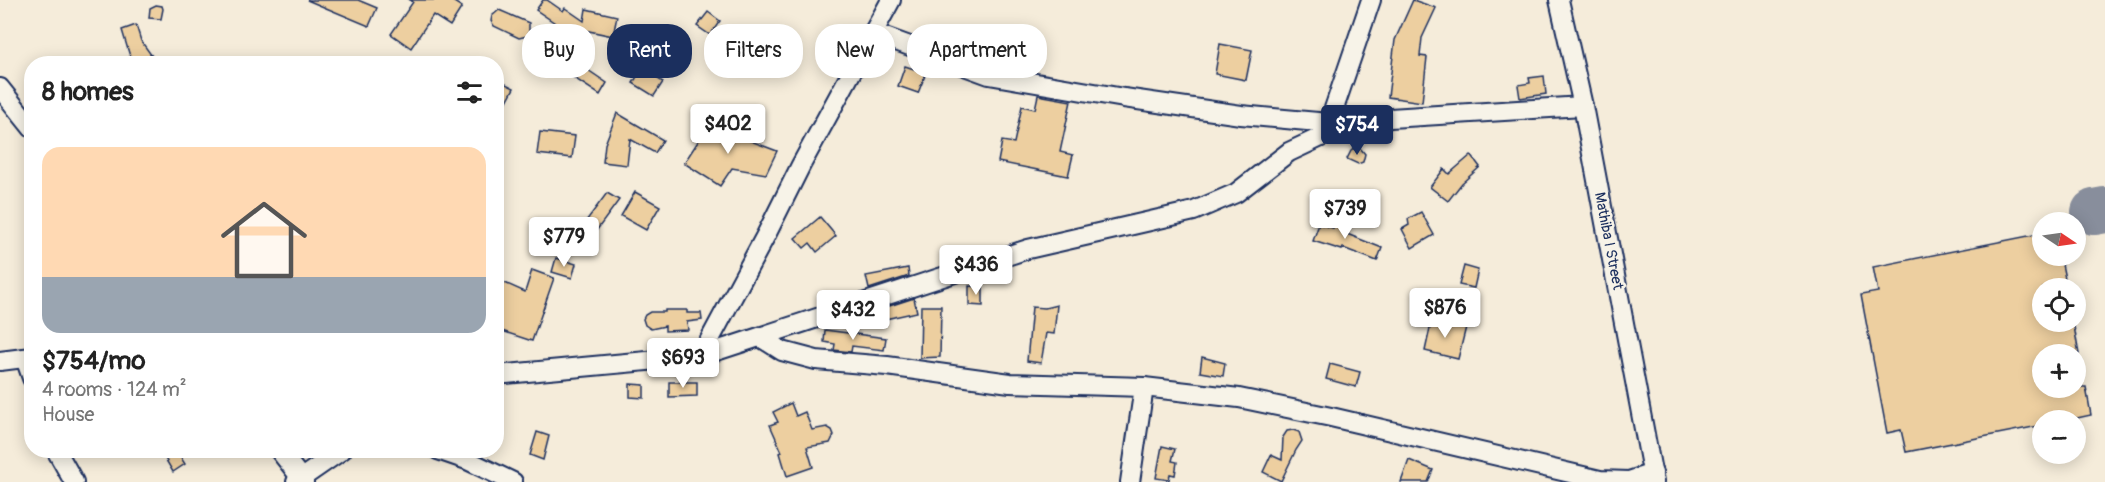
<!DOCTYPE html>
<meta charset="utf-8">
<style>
body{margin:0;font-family:Pangolin,sans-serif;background:#f2f2f2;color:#222;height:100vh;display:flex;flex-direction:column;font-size:22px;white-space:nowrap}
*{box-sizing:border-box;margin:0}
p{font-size:20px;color:#767676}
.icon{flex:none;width:33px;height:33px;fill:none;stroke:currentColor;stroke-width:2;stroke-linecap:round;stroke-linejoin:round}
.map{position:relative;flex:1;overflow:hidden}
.sheet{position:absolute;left:24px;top:56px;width:480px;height:402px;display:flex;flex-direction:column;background:#fff;border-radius:24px;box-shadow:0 3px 15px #0003}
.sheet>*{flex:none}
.banner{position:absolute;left:522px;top:24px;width:570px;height:54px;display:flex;gap:12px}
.needle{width:39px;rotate:103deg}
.fabs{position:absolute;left:2032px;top:212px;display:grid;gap:12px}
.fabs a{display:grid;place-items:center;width:54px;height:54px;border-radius:50%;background:#fff;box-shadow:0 3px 15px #0003;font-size:30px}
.price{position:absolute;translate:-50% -51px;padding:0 14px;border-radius:6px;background:#fff;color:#222;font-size:20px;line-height:39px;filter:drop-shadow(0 2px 3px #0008)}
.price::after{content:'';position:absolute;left:50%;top:36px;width:18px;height:14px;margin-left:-9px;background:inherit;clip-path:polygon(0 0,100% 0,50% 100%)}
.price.active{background:#1b2f5e;color:#fff}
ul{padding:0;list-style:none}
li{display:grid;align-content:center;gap:12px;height:318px;padding:0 18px}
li+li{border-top:2px solid #e0e0e0}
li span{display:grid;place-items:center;height:186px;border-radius:18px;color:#555}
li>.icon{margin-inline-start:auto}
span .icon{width:108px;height:108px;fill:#fffc;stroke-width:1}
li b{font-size:26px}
h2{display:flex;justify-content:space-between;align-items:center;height:72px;padding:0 18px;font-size:26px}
.chip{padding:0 21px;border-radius:24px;background:#fff;box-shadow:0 3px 15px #0003;font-size:21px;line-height:54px}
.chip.active{background:#1b2f5e;color:#fff}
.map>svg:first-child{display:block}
</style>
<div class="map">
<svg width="2105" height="482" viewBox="0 0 2105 482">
<rect width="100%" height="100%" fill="#f5ecda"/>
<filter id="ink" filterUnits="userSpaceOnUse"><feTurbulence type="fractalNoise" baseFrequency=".0167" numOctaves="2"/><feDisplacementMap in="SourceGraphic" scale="12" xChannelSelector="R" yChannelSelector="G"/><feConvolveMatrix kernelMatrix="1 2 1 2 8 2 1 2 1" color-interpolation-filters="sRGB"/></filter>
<g filter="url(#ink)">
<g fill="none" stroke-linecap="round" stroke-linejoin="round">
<polyline stroke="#888e9c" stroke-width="46" points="2094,212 2105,210"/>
</g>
<g fill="#edcfa0" stroke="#1b2f5e" stroke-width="1.5">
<polygon points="307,0 358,0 377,8 369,26"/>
<polygon points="410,0 451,0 462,7 450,26 433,15 411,48 391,34 413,2"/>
<polygon points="543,0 547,0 563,11 565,8 584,21 586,9 617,16 613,36 584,30 583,51 562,48 559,41 564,29 536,10"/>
<polygon points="1413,0 1436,8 1422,38 1420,56 1427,57 1422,102 1388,97 1395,40"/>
<polygon points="156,5 162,6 163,9 161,19 149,18 150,8"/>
<polygon points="499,10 529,23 529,32 527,36 519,38 494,26 491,21 492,16"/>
<polygon points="708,12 720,21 710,35 697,26"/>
<polygon points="136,25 141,41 157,63 132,63 122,30"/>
<polygon points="1220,44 1252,50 1246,80 1215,74"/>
<polygon points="652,62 664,69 658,79 663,82 654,96 633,83 641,70 646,73"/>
<polygon points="582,66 607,83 600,95 571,76"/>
<polygon points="905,66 926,73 918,93 898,86"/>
<polygon points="1544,76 1546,94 1520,98 1518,85 1530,83 1529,78"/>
<polygon points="496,79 514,88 506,103 496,98"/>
<polygon points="1038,95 1071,101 1060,152 1073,155 1068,176 998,162 1002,141 1014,143 1022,106 1035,109"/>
<polygon points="617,113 663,140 655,153 630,139 627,165 603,162 605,144"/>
<polygon points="709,125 777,151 766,174 732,168 720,186 684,163 701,137 703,137"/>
<polygon points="540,132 575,136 572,158 537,154"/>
<polygon points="1355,148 1360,148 1365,154 1363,162 1358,164 1347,159 1351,151"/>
<polygon points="1471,155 1480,167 1462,183 1448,201 1430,187 1444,169 1449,174"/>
<polygon points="635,192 660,206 646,230 621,216"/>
<polygon points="607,193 619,200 591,238 580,229"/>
<polygon points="1421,212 1434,235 1412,248 1402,229 1409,225 1408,219"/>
<polygon points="820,217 836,236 817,252 810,243 804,248 795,238"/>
<polygon points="1336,219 1350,224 1347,234 1382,248 1377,261 1343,248 1342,250 1313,241 1319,224 1333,228"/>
<polygon points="2043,233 2043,255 2060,255 2067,288 2043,288 2043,321 2073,321 2079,354 2043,354 2043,387 2086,387 2091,415 2068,420 2043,420 2043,425 1906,452 1901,430 1887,433 1861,295 1878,292 1873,267"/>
<polygon points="556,258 576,264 572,278 552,272"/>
<polygon points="1464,266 1478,270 1474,288 1459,285"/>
<polygon points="908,268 909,276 869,289 866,276"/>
<polygon points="532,270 554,278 532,341 496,329 496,279 525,292"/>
<polygon points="969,286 983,287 983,306 969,305"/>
<polygon points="914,298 917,312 876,321 874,311"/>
<polygon points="1057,305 1054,334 1046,333 1041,363 1027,361 1032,307 1045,308"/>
<polygon points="921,306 941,306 940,357 920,358"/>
<polygon points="665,310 687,310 687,313 701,313 702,320 687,322 688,330 665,331 665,326 651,329 645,325 643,319 645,315 650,312 665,312"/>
<polygon points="1432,319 1466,327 1458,359 1425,351"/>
<polygon points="825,330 886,338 884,350 852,346 851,352 834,350 835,344 824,342"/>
<polygon points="1202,357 1225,363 1223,376 1200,372"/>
<polygon points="1330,364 1360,372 1356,387 1326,379"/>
<polygon points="669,382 697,382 697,396 669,397"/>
<polygon points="630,384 644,385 644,398 630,397"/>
<polygon points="791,403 796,416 805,412 812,430 827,427 832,430 834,435 830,443 807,447 813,467 787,476 780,453 782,452 770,425 778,422 773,412"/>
<polygon points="1293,430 1299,432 1302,441 1296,450 1281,481 1263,472 1271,455 1282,460 1283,437 1287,431"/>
<polygon points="537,432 549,436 543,460 530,455"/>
<polygon points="1162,446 1175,449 1172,461 1177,462 1175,475 1170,474 1169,480 1156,478"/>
<polygon points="160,450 176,450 185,464 173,472"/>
<polygon points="1409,460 1433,470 1428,482 1401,482"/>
</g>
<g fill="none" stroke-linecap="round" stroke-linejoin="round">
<defs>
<g id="minor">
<polyline points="1559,0 1583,106 1654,482"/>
<polyline points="874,33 989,75 1124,98 1241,115 1329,123"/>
<polyline points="0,88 32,128"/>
<polyline points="1325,135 1371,0"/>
<polyline points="760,337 782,351 816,360 887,366 1010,383 1144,387 1239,398 1331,417 1600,480 1629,481 1653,473"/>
<polyline points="701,356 766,235 801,165 891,0"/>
<polyline points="25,358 32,378"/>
<polyline points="0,361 32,357"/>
<polyline points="496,375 701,356 1028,249 1194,211 1236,193 1289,152 1325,135 1390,118 1583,106"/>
<polyline points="56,450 74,482"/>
<polyline points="279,450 304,482"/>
<polyline points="438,450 467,460 513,482"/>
<polyline points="296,482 342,450"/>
<polyline points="1130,482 1144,387"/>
</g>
</defs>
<use href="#minor" stroke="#1b2f5e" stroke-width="22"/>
<use href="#minor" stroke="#f7f3e8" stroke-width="18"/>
</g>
</g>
<g text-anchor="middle" stroke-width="5" stroke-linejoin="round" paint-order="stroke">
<g font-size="15" fill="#1b2f5e" stroke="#f7f3e8">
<text transform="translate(1609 241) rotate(79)" y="5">Mathiba I Street</text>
</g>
</g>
</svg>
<div class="fabs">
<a><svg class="needle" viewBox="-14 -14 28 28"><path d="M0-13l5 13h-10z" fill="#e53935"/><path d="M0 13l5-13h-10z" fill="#767676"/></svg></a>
<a><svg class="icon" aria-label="locate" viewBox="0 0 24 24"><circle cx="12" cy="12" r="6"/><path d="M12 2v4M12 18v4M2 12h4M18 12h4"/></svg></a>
<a>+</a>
<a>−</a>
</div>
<b class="price" style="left:728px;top:155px">$402</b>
<b class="price active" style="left:1357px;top:156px">$754</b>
<b class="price" style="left:1345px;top:240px">$739</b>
<b class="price" style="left:564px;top:268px">$779</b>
<b class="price" style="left:976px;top:296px">$436</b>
<b class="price" style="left:1445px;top:339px">$876</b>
<b class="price" style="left:853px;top:341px">$432</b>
<b class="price" style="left:683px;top:389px">$693</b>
<div class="banner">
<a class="chip">Buy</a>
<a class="chip active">Rent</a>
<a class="chip">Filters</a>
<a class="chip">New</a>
<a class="chip">Apartment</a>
</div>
<section class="sheet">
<h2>8 homes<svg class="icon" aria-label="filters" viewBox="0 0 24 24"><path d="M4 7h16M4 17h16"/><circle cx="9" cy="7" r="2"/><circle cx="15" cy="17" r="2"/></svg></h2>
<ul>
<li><span style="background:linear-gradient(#ffd9b3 70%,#9aa5b1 0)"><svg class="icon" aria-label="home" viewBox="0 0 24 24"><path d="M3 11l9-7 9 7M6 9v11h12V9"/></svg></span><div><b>$754/mo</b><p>4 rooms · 124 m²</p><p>House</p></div></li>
</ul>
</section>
</div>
